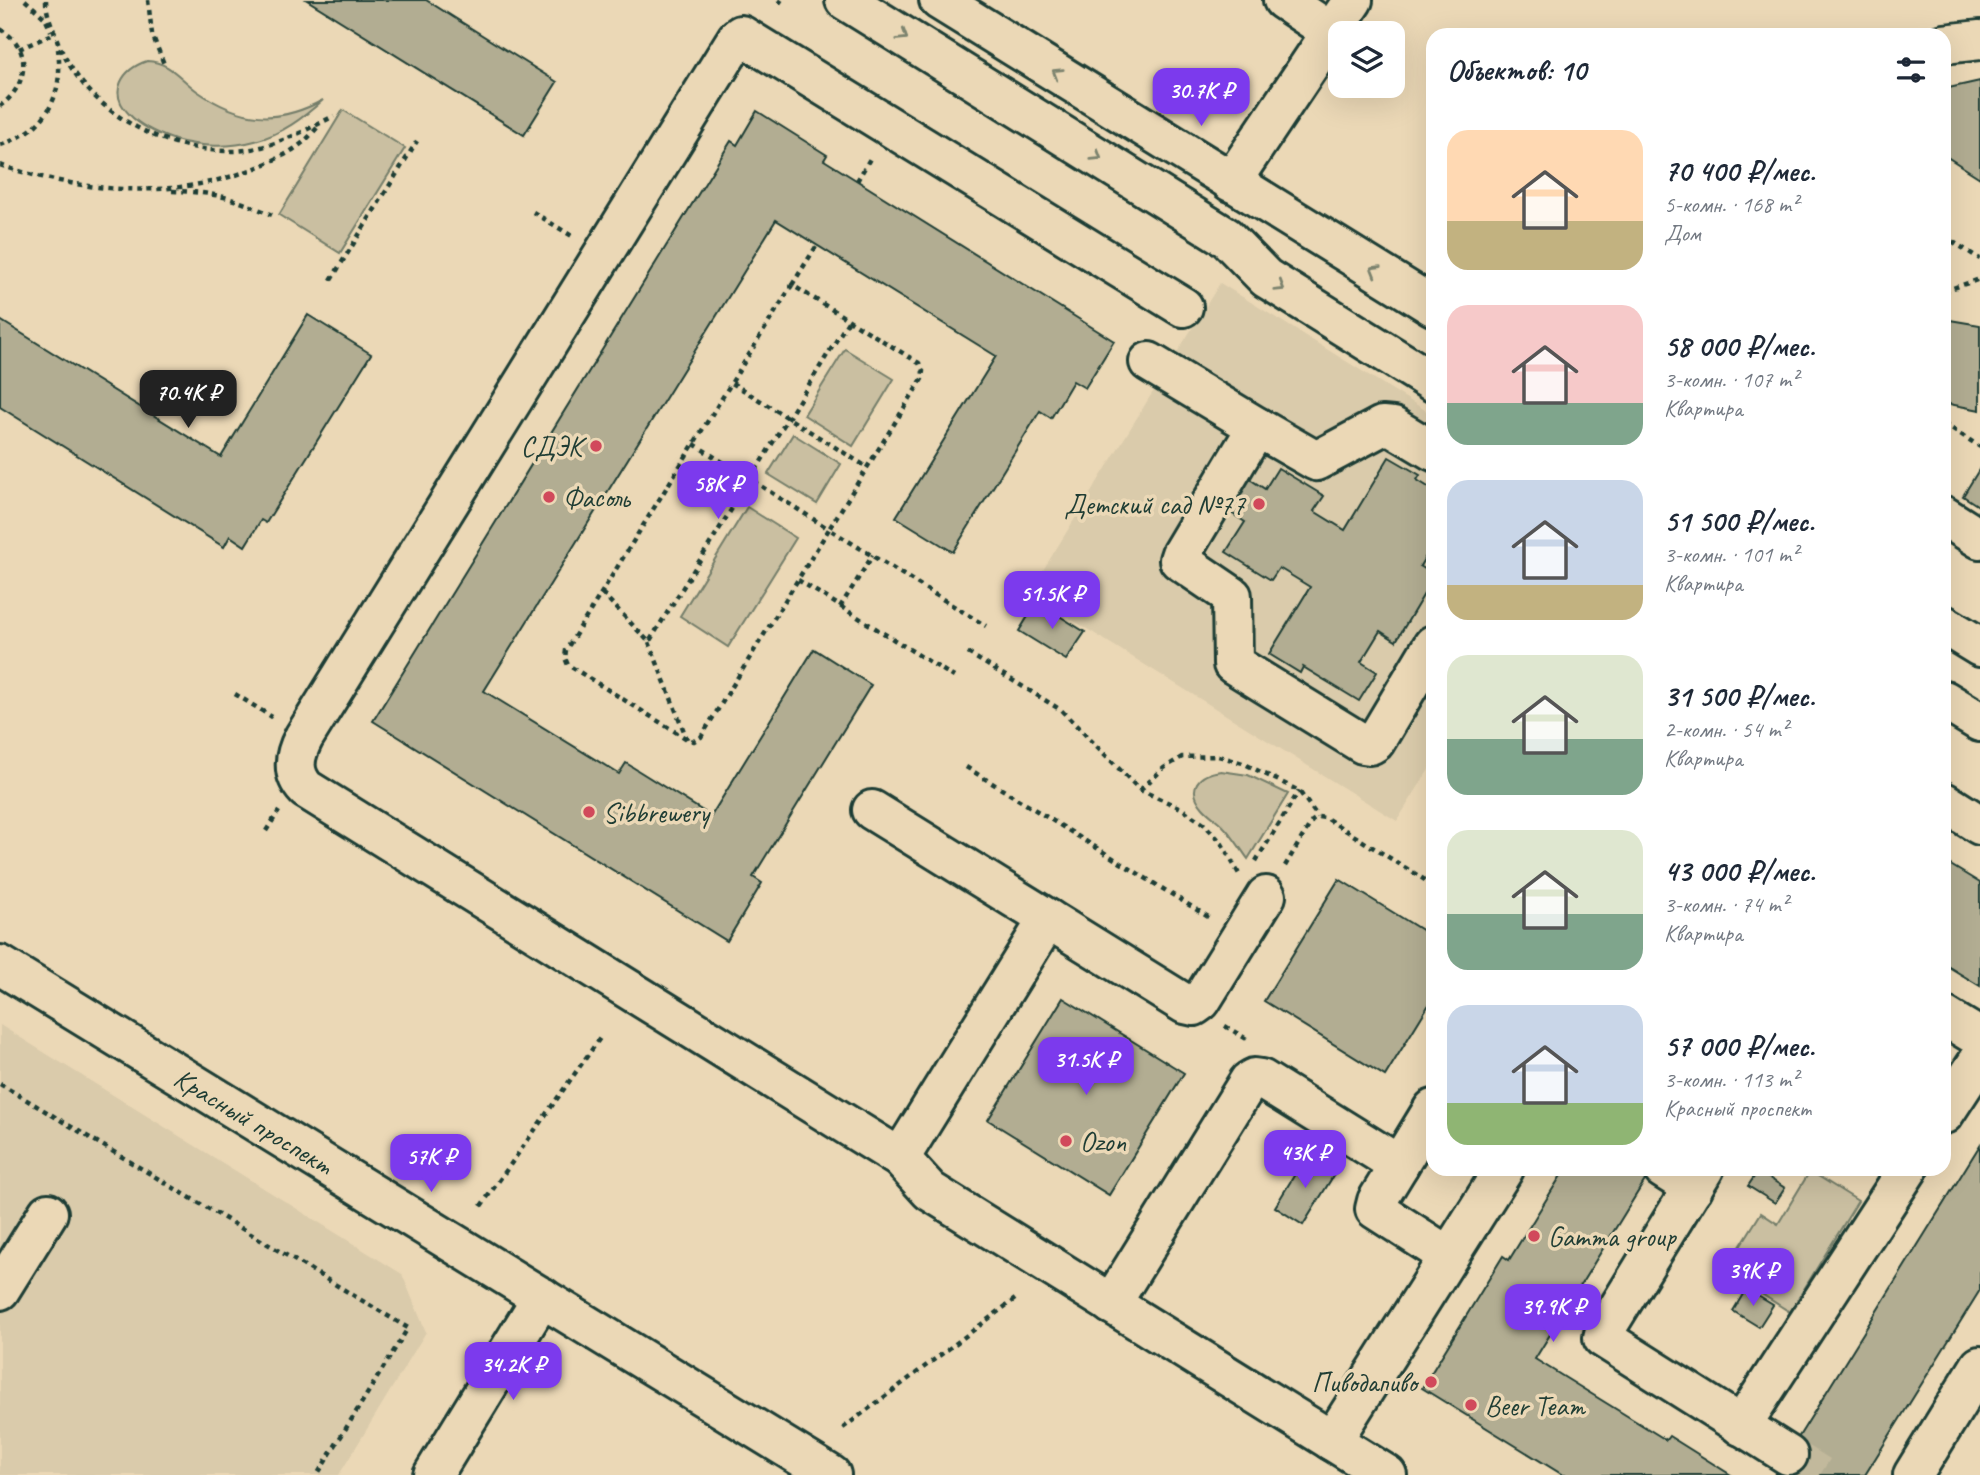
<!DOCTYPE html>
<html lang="ru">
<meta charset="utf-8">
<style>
body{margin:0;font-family:Caveat,sans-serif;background:#f6f6f7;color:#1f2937;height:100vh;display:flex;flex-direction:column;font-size:26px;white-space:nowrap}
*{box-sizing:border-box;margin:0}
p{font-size:23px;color:#747a83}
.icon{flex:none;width:38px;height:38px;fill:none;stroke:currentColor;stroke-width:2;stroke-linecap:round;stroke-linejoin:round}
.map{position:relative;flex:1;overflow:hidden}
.panel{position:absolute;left:1426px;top:28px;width:525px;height:1148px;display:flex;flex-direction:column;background:#fff;border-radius:21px;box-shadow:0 7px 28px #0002}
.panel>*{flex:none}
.controls{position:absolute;left:1328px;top:21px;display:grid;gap:14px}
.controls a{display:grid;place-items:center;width:77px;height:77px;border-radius:14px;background:#fff;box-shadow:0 7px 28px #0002;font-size:35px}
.price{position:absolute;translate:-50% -60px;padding:0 16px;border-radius:14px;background:#7c3aed;color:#fff;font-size:23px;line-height:46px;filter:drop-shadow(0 2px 4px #0008)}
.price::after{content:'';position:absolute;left:50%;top:42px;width:21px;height:16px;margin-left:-10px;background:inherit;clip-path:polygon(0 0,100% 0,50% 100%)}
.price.active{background:#222;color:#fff}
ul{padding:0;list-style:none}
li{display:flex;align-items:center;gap:21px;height:175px;padding:0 21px}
li span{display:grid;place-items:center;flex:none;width:196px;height:140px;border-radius:21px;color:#555}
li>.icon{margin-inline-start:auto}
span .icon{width:84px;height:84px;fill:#fffc;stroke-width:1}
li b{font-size:30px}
h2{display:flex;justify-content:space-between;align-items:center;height:84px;padding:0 21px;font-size:30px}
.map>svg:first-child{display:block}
</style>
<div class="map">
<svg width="1980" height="1475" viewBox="0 0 1980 1475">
<rect width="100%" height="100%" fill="#ebd8b6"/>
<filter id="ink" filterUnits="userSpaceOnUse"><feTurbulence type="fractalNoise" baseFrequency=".0143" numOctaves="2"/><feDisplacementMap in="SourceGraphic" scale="14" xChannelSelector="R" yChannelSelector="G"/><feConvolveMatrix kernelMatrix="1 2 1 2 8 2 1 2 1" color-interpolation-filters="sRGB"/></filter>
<g filter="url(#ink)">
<g fill="#dacbab">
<polygon points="1220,283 1433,415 1433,763 1397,821 1029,593"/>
<polygon points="0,1025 402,1274 426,1332 339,1475 0,1475"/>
</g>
<g fill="#cabfa1" stroke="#747e6a" stroke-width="2">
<path d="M147,61C170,62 180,79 197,91C240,121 277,125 323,100C303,118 282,134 255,141C230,148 200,147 175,140C160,135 140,126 129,114C107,92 123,69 147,61Z"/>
<polygon points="343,110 405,148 340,253 279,215"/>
<polygon points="845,349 894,379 853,446 804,415"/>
<polygon points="793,434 841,464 817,504 768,474"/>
<polygon points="747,507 796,538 728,647 680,616"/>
<path d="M1221,771L1248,775L1288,794L1248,859C1240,848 1233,836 1224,827C1218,820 1209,815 1203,808C1186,788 1198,774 1221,771Z"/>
<polygon points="1810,1171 1858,1201 1790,1312 1725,1271 1761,1213 1778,1224"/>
</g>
<g fill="#b2ad92" stroke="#1f3d34" stroke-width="2">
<polygon points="307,0 426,0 557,82 524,135"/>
<polygon points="1980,81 1980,178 1944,155 1944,89"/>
<polygon points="757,111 827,155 824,160 1114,341 1085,388 1073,381 1051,418 1040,411 953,552 896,517 996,356 776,220 484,691 619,774 626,763 711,816 814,649 871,685 753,877 762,883 727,941 373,721 731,141 737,145"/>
<polygon points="308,315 371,354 266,523 261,520 245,546 230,536 224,547 0,407 0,320 221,457"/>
<polygon points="1950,320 1980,325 1980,410 1944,403 1944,323"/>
<polygon points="1389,457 1420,475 1417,480 1433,490 1433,544 1420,566 1433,574 1433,579 1396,641 1380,631 1361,662 1377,672 1359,701 1303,667 1300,673 1269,654 1310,587 1279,568 1271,580 1226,552 1245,522 1228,511 1248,478 1265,489 1278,468 1324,496 1314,511 1345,530"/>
<polygon points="1980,468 1980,507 1963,496"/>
<polygon points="1037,602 1085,632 1066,660 1019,631"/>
<polygon points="1944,861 1980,883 1980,986 1944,964"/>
<polygon points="1339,879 1433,937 1433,998 1385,1076 1264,1001"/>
<polygon points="1063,998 1184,1073 1109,1195 988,1120"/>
<polygon points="1980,1145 1980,1290 1865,1475 1775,1475"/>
<polygon points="1306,1156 1335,1173 1303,1225 1275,1207"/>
<polygon points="1565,1169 1652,1169 1535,1359 1666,1440 1669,1436 1731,1475 1563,1475 1422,1388 1503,1256 1509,1260"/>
<polygon points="1758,1171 1785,1188 1775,1203 1748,1186"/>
<polygon points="1746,1289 1773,1305 1759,1327 1733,1311"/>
</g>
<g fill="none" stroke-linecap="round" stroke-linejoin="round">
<polyline stroke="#c2b99c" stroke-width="38" stroke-dasharray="38 19" stroke-linecap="butt" points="1788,1455 1820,1475"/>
<defs>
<g id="minor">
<polyline points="845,0 1226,237 1266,278 1433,382"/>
<polyline points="939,0 1433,306"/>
<polyline points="1283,0 1331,32"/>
<polyline points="1944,44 1980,40"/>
<polyline points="1231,182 1353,0"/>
<path d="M1183,307L741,35L737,38L304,737C294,756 291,773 306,789L900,1158L930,1191L1387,1475"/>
<polyline points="1149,362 1257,427"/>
<polyline points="1433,451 1393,427 1382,426 1316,461 1257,427 1181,554 1179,560 1232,596 1233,664 1363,744 1370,745 1375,742 1433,645"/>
<polyline points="1944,516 1980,539"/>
<polyline points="1944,625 1980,647"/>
<polyline points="1944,700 1980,722"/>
<polyline points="1944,802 1980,825"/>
<polyline points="872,810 1048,919"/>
<polyline points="0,965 831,1475"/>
<polyline points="1944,1016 1980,1038"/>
<polyline points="1944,1114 1980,1059"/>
<polyline points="900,1158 1048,919 1185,1004 1194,1006 1201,1001 1266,896"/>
<polyline points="1399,1165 1377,1201 1375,1209 1448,1256"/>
<polyline points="1663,1169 1693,1188"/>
<polyline points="1704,1169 1605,1330 1603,1338 1788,1455"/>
<polyline points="0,1290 48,1213"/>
<polyline points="1111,1304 1249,1081 1254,1078 1261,1079 1399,1165 1433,1109"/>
<polyline points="1741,1426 1908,1169"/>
<polyline points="1332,1441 1504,1169"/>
<polyline points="433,1475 542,1297"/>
<polyline points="1913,1475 1980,1366"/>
</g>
</defs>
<use href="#minor" stroke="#1f3d34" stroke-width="44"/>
<g stroke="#1f3d34" stroke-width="4.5" stroke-dasharray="5 5" stroke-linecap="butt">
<polyline points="25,0 45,18 51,31"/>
<path d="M46,0C46,11 50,21 54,31C78,106 156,152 233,151C270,150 302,132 334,116"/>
<polyline points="148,0 152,34 164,64"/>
<polyline points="778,0 785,5"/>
<path d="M0,29C34,48 28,86 0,106"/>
<polyline points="19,49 53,34"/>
<path d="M0,145C47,130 64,96 58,49"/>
<path d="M0,165C84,193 175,201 258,167C272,161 289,154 301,144C308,139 314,131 320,125"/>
<polyline points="857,181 871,157"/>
<path d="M172,191C215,192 234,198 272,215"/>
<polyline points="533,212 572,236"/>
<polyline points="1944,236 1980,259"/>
<polyline points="331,280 417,141"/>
<polyline points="792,285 817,245"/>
<polyline points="1944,291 1980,279"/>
<polyline points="732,383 867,467"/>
<polyline points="1944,423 1980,447"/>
<polyline points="694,444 829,529 701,737 694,741 687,739 568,665 565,658 566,650 792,285 919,363 923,371 922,379 829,529 986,626"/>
<polyline points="798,580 954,677"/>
<polyline points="602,593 649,642 849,320"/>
<polyline points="840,607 873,555"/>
<polyline points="649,642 687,739"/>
<polyline points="968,653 1061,710 1140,790 1181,808 1204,824 1221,842 1239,874"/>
<polyline points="235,694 272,717"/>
<polyline points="966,767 1210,918"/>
<polyline points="1140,790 1164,768 1182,757 1218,756 1243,763 1299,791 1318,817"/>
<polyline points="266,831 279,811"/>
<polyline points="1256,861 1299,791"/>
<polyline points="1285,866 1312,821 1318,817 1326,818 1433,885"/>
<polyline points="1225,1026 1250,1041"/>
<polyline points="0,1084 408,1328 317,1475"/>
<polyline points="481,1206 600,1038"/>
<polyline points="843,1428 1019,1296"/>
</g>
<use href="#minor" stroke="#ebd8b6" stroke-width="38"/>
</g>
<defs><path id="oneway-chevron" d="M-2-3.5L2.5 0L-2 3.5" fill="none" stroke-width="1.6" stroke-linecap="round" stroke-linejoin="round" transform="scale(1.75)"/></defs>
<g stroke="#7b836e">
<use href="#oneway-chevron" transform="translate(903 36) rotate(32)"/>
<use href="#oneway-chevron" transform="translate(1057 73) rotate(-148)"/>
<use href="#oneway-chevron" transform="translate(1097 156) rotate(32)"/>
<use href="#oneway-chevron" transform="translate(1375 270) rotate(-149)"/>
<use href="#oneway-chevron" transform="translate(1280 287) rotate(32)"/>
</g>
</g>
<g fill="#d1495b" stroke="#ebd8b6" stroke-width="2.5">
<circle cx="596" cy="446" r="7"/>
<circle cx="549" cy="497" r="7"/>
<circle cx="1259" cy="504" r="7"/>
<circle cx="589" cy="812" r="7"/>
<circle cx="1066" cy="1141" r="7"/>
<circle cx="1534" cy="1236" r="7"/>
<circle cx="1431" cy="1382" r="7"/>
<circle cx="1471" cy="1405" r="7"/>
</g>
<g text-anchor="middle" stroke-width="7" stroke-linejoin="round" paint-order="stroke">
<g font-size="28" fill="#1f3d34" stroke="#ebd8b6" text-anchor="start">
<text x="582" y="456" text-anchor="end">СДЭК</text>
<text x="563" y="507">Фасоль</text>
<text x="1245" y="514" text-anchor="end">Детский сад №77</text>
<text x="603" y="822">Sibbrewery</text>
<text x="1080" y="1151">Ozon</text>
<text x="1548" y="1246">Gamma group</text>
<text x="1417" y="1392" text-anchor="end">Пиводапиво</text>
<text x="1485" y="1415">Beer Team</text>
</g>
<g font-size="28" fill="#1f3d34" stroke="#ebd8b6">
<text transform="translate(254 1121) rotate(31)" y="10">Красный проспект</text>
</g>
</g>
</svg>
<div class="controls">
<a><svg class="icon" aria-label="layers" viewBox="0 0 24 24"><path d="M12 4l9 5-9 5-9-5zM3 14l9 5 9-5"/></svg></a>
</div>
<b class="price" style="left:1201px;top:128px">30.7K ₽</b>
<b class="price active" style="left:188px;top:430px">70.4K ₽</b>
<b class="price" style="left:718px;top:521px">58K ₽</b>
<b class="price" style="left:1052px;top:631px">51.5K ₽</b>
<b class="price" style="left:1086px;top:1097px">31.5K ₽</b>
<b class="price" style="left:1305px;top:1190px">43K ₽</b>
<b class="price" style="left:431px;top:1194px">57K ₽</b>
<b class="price" style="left:1753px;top:1308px">39K ₽</b>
<b class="price" style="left:1553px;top:1344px">39.9K ₽</b>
<b class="price" style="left:513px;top:1402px">34.2K ₽</b>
<section class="panel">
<h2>Объектов: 10<svg class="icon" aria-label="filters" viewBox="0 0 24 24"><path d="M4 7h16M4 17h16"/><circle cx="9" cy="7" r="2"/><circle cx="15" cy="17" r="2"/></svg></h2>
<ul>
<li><span style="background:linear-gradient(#ffd9b3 65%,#c2b280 0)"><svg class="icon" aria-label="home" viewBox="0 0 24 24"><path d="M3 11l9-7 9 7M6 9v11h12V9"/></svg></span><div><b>70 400 ₽/мес.</b><p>5-комн. · 168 m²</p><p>Дом</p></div></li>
<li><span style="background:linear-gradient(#f6c9c9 70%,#7fa58c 0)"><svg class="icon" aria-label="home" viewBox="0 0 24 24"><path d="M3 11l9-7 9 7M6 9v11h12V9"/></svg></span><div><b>58 000 ₽/мес.</b><p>3-комн. · 107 m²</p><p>Квартира</p></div></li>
<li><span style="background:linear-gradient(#c9d6e8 75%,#c2b280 0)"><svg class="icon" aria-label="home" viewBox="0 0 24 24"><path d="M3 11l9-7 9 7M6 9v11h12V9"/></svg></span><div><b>51 500 ₽/мес.</b><p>3-комн. · 101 m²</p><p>Квартира</p></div></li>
<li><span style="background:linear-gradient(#dfe7d0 60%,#7fa58c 0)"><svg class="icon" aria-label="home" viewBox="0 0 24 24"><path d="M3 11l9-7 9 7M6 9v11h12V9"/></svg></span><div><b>31 500 ₽/мес.</b><p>2-комн. · 54 m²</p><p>Квартира</p></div></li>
<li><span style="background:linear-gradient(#dfe7d0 60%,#7fa58c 0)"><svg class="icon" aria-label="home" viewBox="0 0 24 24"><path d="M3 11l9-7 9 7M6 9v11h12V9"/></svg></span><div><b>43 000 ₽/мес.</b><p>3-комн. · 74 m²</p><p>Квартира</p></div></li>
<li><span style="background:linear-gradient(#c9d6e8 70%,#8fb573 0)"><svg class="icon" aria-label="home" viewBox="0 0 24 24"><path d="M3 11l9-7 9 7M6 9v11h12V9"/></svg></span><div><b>57 000 ₽/мес.</b><p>3-комн. · 113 m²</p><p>Красный проспект</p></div></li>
</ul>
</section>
</div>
